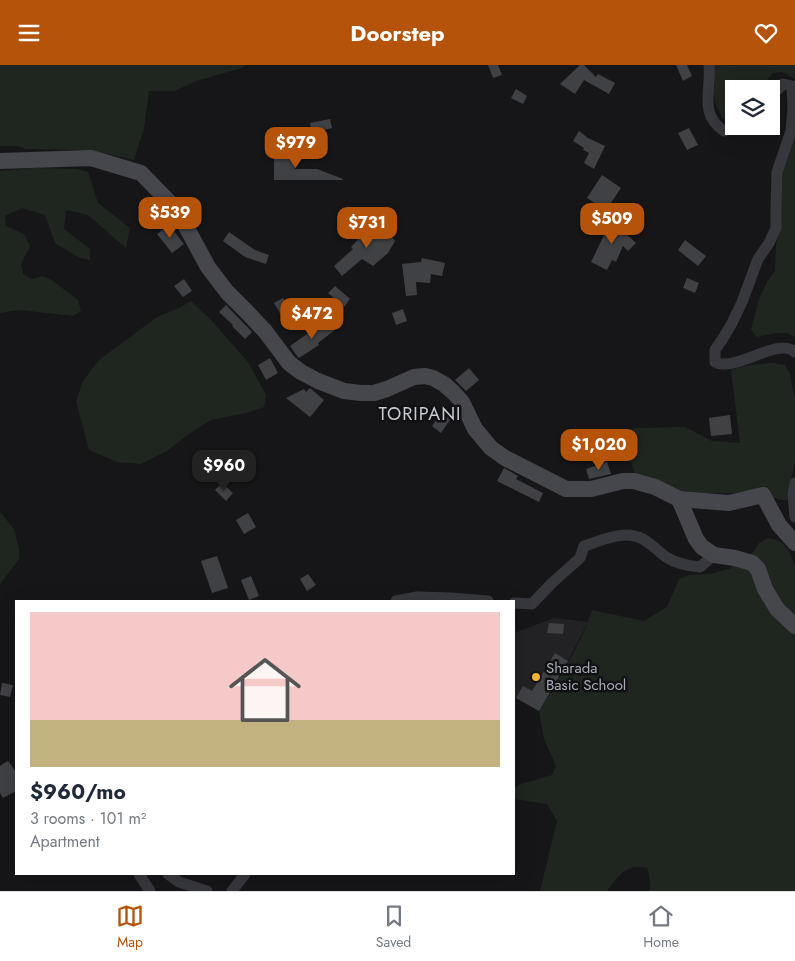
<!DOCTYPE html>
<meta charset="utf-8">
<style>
body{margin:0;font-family:Jost,sans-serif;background:#f6f6f7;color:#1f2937;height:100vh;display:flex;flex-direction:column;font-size:19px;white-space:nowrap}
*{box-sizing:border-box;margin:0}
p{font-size:16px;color:#747a83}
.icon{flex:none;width:28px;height:28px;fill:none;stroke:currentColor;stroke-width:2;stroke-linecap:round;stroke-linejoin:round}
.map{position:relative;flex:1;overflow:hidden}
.panel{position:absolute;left:15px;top:535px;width:500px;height:275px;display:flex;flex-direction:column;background:#fff;border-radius:0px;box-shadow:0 5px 20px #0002}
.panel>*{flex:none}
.fabs{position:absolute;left:725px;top:15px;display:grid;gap:10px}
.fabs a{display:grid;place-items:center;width:55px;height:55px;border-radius:0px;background:#fff;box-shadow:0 5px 20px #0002;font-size:25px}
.price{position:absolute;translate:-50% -42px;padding:0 11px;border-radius:10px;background:#b45309;color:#fff;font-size:16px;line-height:32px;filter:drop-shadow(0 1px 2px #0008)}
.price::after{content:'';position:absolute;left:50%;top:30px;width:15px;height:11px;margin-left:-8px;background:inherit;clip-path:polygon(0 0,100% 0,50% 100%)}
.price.active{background:#222;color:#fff}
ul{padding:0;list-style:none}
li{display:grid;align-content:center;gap:10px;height:265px;padding:0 15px}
li span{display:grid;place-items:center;height:155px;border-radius:0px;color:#555}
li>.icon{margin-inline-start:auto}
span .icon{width:90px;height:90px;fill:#fffc;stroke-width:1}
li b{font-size:21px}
header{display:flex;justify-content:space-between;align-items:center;height:65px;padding:0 15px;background:#b45309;color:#fff;font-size:22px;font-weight:700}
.tab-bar{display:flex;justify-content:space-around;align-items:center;height:70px;border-top:1px solid #e0e1e3;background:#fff;font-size:14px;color:#747a83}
.tab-bar a{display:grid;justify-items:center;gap:2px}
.tab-bar .active{color:#b45309}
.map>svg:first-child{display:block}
</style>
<header><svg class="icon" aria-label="menu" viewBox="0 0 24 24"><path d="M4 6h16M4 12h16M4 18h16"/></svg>Doorstep<svg class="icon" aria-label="heart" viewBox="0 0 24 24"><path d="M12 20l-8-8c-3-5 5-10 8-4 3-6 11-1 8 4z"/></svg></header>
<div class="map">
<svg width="795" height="826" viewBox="0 0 795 826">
<rect width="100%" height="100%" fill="#161618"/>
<polygon fill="#222225" points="554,553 588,557 568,596 539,646 516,633 514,628 514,568"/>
<g fill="#1e261f">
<polygon points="0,0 246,0 242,3 196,16 175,26 149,26 144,63 134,95 103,88 76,85 26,84 17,81 0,81"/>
<polygon points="715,0 795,0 795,14 782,7 773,8 766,16 764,24 734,24 734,55 723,54 716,40 714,29"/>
<polygon points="795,63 795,272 787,268 777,268 756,272 751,264 759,234 768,215 775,206 776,180 780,164 783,99"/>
<polygon points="33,103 77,104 88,107 98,138 130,163 126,183 88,150 66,145 64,164 90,184 90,195 80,193 55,178 45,150 22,143 5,151 6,161 24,169 30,181 21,199 23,209 32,214 43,211 53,216 78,235 81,246 73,251 20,245 0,248 0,106"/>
<polygon points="191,236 211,255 248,297 266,330 264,342 247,348 211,355 189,369 167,386 141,399 117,397 89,385 76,336 83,316 99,295 157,252 179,243"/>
<polygon points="771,298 785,300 790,309 795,334 795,396 787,436 763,430 743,428 708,428 688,431 637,415 627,384 633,363 685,362 712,376 740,378 731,305 750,300"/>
<polygon points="0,447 14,464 19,484 19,494 0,519"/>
<path d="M768,473C786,476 789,485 795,501V826H649C652,818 649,810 647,803C625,798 619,811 607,826H540L557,756L547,739L514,734V723L521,719L552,710L556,701L544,674L539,646C558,614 581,581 592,545L644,556L667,542L679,514L689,510L710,509L729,504L753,487L759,478Z"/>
</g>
<g fill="#404145">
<polygon points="488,0 498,0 502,10 493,13"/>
<polygon points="580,0 584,0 596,12 598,9 615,18 609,29 584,15 575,29 560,19"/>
<polygon points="676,0 687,0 692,11 683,16"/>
<polygon points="516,24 527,31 523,39 511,33"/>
<polygon points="330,54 332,63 312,68 310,58"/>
<polygon points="689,63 698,80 687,85 678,68"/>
<polygon points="579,66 588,73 605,81 594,104 584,98 589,88 583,85 584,83 573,76"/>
<polygon points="294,85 295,104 317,104 343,114 343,115 274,115 274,87"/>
<polygon points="602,110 621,123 606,145 587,133"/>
<polygon points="612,154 627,166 625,168 636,178 628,186 623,181 616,197 612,195 607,205 591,197"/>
<polygon points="378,157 387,170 389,168 395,176 388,188 373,201 362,194 342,211 334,201 353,184 351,182 367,165"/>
<polygon points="169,160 184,179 172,188 157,169"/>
<polygon points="229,167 255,185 269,190 266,199 245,192 223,176"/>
<polygon points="685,175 706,191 698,201 678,185"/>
<polygon points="422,193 445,198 442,211 431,209 430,218 416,217 417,230 406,231 402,199 421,197"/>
<polygon points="687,213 699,218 695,228 683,223"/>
<polygon points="184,214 192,226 183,232 174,221"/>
<polygon points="335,221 350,234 344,242 328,228"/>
<polygon points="283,233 291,247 282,252 274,238"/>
<polygon points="226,240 252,267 245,274 232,261 233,260 219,247"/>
<polygon points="403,244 407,256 396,260 392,248"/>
<polygon points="328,256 335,265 318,278 319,280 299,293 297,291 290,281 310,267 312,269"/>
<polygon points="270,293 278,308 266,315 258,300"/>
<polygon points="469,303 479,315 466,326 455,315"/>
<polygon points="310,323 324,335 310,352 286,333 304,324 306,327"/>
<polygon points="443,345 452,352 441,368 432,361"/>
<polygon points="730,350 732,369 711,371 709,353"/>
<polygon points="607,397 611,409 589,414 586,404"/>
<polygon points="504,403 518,411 516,414 543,428 539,437 497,416"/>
<polygon points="222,418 233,428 226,436 215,425"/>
<polygon points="248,448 256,462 244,469 236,455"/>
<polygon points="217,491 228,523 212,528 201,496"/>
<polygon points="308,509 316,520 307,526 300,514"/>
<polygon points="251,511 259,531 249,535 241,515"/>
<polygon points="549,558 564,559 563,569 547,568"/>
<polygon points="555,588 568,596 539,646 516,633 523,621 532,626"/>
<polygon points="2,618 13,620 10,632 0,630"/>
<polygon points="8,696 16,707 16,726 3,733 0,728 0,701"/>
</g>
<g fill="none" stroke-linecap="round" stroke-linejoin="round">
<g stroke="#37383d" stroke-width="11">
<path d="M709,0C712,24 698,49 724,66L739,61"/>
<path d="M771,36L775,27L783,19L792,21L793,44L791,66L777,107L776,142V163L769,178L758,194L742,237L732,258L722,275L715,285V297C717,298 720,299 722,299C744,301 779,273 795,287"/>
<polyline points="795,418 793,430 795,452"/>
<polyline points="396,536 417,532 451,533 488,536"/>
<path d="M514,538L532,539L552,518L580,493L584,481C597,477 612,470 626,470C645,470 652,482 666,492C677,499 688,501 700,502L714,490"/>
<polyline points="139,809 150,826"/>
<polyline points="168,809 179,817 207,826"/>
<polyline points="232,826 245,809"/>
</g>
<g stroke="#45474d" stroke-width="16">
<polyline points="0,96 91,93 141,108 177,145 208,202 227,227 247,247 265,266 289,298 301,307 318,316 344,326 361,328 374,328 387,324 414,312 425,311 433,313 444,319 454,328 462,337 475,364 491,383 505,393 566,424 591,424 623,416 634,416 655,422 679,434 729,438 763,430 779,460 795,478"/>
<polyline points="679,434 696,474 702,482 714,490 735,493 752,498 758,504 765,524 777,544 795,561"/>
</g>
</g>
<circle fill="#f2b134" stroke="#111113" stroke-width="2" cx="536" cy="612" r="5"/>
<g text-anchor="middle" stroke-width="5" stroke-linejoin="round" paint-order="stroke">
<g font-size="15" fill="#a8adb8" stroke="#111113" text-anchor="start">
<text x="546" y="608">Sharada<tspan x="546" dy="17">Basic School</tspan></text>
</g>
<g font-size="18" letter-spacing="1" fill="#c9ccd4" stroke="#111113">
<text x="420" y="355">TORIPANI</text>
</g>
</g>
</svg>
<div class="fabs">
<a><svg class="icon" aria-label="layers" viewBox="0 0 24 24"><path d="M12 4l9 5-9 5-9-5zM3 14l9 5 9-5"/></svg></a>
</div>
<b class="price" style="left:296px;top:104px">$979</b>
<b class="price" style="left:170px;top:174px">$539</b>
<b class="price" style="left:612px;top:180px">$509</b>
<b class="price" style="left:367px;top:184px">$731</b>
<b class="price" style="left:312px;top:275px">$472</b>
<b class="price" style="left:599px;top:406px">$1,020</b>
<b class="price active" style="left:224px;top:427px">$960</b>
<section class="panel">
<ul>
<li><span style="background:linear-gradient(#f6c9c9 70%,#c2b280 0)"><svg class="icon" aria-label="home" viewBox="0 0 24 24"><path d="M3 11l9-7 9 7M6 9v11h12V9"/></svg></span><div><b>$960/mo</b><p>3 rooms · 101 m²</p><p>Apartment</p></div></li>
</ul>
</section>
</div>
<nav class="tab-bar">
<a class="active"><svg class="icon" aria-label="map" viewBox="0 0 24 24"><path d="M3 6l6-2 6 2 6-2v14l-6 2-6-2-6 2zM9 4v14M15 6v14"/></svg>Map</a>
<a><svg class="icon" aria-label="saved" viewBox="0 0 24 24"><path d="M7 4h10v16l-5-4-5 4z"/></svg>Saved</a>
<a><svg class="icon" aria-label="home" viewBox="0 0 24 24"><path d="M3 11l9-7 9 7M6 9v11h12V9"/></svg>Home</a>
</nav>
